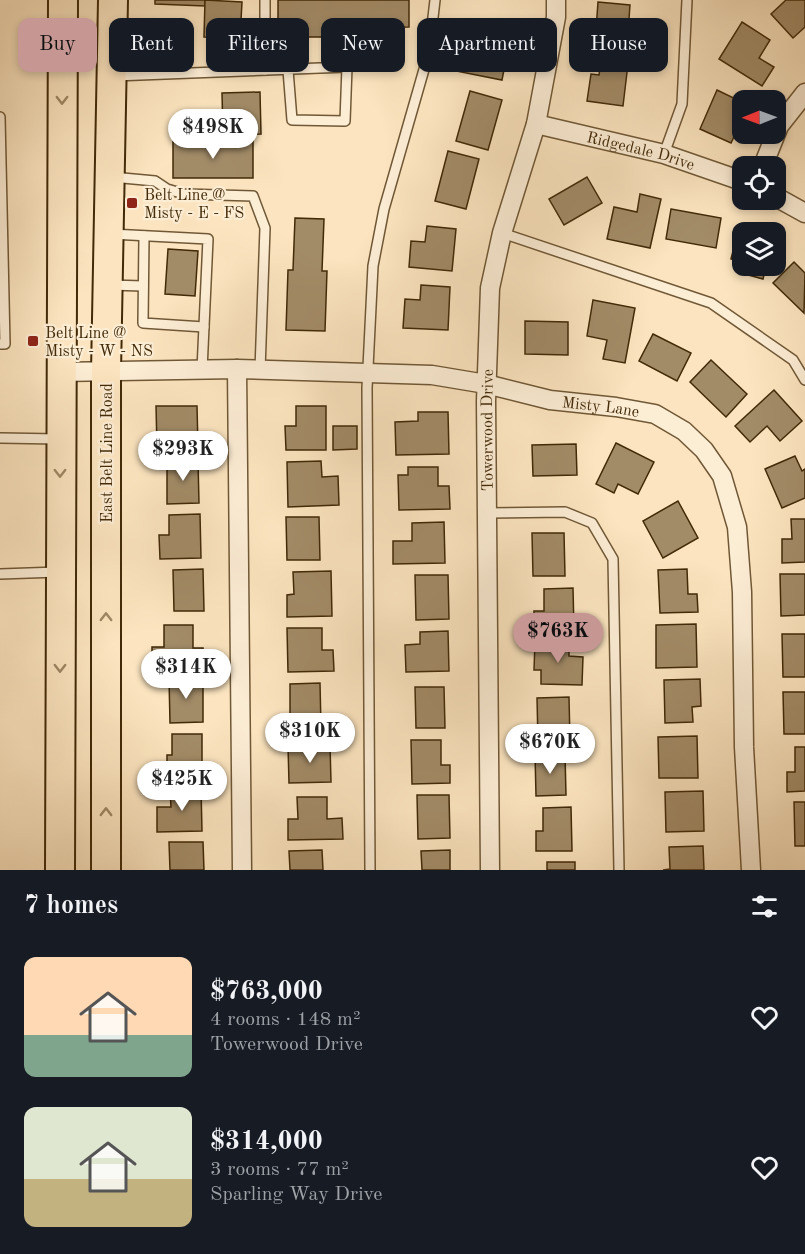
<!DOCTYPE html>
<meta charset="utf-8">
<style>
body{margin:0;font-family:"Old Standard TT",serif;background:#242831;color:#f1f3f6;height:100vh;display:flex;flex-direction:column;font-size:22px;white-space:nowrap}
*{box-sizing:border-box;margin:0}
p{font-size:20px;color:#9ea1a6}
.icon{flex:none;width:33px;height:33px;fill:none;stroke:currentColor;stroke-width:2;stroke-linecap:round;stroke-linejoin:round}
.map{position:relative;height:870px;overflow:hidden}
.side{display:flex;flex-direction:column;background:#171b24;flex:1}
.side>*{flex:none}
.banner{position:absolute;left:18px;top:18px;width:770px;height:54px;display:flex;gap:12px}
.needle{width:39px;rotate:269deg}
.fabs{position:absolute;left:732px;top:90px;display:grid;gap:12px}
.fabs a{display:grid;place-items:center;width:54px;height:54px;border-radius:12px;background:#171b24;box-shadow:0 3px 9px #0003;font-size:30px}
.price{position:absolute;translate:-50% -51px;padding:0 14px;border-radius:21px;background:#fff;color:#222;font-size:20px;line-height:39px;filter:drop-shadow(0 2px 3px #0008)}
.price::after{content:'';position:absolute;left:50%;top:36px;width:18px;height:14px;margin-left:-9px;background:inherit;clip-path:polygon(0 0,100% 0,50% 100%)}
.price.on{background:#c59692;color:#111}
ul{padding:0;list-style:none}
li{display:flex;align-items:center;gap:18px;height:150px;padding:0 24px}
li span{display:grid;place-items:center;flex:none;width:168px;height:120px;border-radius:12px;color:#555}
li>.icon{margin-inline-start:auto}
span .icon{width:72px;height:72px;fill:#fffc;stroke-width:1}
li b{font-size:26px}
h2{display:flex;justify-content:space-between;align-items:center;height:72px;padding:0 24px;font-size:26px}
.pill{padding:0 21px;border-radius:12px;background:#171b24;box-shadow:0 3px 9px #0003;font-size:21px;line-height:54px}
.pill.on{background:#c59692;color:#111}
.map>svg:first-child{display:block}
</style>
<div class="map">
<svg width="805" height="870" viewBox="0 0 805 870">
<rect width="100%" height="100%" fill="#fbe4bf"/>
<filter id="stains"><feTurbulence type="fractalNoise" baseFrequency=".00333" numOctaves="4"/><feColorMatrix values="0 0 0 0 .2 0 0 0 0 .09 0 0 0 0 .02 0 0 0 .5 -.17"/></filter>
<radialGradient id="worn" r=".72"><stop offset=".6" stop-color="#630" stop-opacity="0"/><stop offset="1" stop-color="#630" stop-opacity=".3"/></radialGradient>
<g fill="#a28b67" stroke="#422a08" stroke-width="1.5">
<polygon points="155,0 205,0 205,6 155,4"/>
<polygon points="205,0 242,2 240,38 204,37"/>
<polygon points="278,0 409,0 409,27 330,28 330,37 278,37"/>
<polygon points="786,0 805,0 805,27 793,38 771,14"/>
<polygon points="598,2 630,5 627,46 595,43"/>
<polygon points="742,22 770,40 759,58 774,67 762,86 719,59"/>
<polygon points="456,27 510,38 502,80 456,71 459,53 451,51"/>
<polygon points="601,61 628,64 623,106 587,101 591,74 599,75"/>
<polygon points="717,90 742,102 736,116 742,120 731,143 700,129"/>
<polygon points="470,91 502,100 488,150 456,141"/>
<polygon points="260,92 261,134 223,135 222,93"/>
<polygon points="253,141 253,178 173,178 173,142"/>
<polygon points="448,151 479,159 466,209 435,201"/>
<polygon points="587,177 602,203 564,225 549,199"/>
<polygon points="640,194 661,199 650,248 607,239 614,207 637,212"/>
<polygon points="671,209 721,218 716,248 666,239"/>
<polygon points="295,218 324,219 322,271 327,271 325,331 286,330 288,270 293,270"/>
<polygon points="427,226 456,229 452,271 409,267 411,241 425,242"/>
<polygon points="737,235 742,236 742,266 766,266 763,279 737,272 740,261 731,259"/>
<polygon points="168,249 198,251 195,296 165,294"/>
<polygon points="794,262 805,273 804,313 773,283"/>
<polygon points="421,285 450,287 448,330 403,328 405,299 420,300"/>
<polygon points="593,300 635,308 625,363 603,359 607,340 587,336"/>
<polygon points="525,321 568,322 568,355 525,354"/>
<polygon points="653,334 691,353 677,381 639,361"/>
<polygon points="711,360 747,394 726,417 690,382"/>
<polygon points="774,390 802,421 780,441 767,426 750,442 735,426"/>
<polygon points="156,406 197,406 198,448 157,448"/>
<polygon points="296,406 326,406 326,450 286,450 285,426 296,426"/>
<polygon points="418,412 448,412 449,454 396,455 395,422 418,421"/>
<polygon points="333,426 357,426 357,449 333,450"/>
<polygon points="616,443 654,462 638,494 618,484 614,493 596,484"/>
<polygon points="576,444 577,475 533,476 532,445"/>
<polygon points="795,456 802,471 805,469 805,498 782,508 765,469"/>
<polygon points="167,460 198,460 199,503 167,504"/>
<polygon points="321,461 322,477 338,476 339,505 288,507 287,462"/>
<polygon points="408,467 438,467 438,486 449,486 450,509 399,510 398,475 408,475"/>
<polygon points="678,501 698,538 663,558 643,521"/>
<polygon points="200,514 201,558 160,559 159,535 169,535 169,515"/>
<polygon points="286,517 319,517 320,560 287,560"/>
<polygon points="791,519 805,519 805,562 782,563 782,539 792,539"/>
<polygon points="444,522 445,563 393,564 393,541 412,541 412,523"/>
<polygon points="532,533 564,533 565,576 533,576"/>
<polygon points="203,569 204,611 174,611 173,570"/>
<polygon points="687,569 688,594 697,594 698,612 660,613 658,570"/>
<polygon points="331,571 332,616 287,617 287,595 294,594 293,572"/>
<polygon points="780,574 805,574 805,615 781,616"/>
<polygon points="415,575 448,575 449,619 416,620"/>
<polygon points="573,588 574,631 534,632 534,611 544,611 544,589"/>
<polygon points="696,624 697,667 656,668 656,625"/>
<polygon points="164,625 193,625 193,648 203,648 203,667 152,667 152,647 164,647"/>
<polygon points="287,628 322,628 322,650 333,650 334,671 288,672"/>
<polygon points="448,631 449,671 406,672 405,645 420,644 420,632"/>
<polygon points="782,634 805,634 805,677 783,677"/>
<polygon points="535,641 569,642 569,656 583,657 582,685 541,684 541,670 534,670"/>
<polygon points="169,678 203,678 203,722 170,723"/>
<polygon points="700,679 701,706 692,707 693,722 665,723 664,680"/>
<polygon points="320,683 321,727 290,728 290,684"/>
<polygon points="415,687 444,687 445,728 416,728"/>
<polygon points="783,692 805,692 805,734 784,734"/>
<polygon points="569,697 570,742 538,742 537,698"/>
<polygon points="172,734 202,734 202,776 167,776 167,755 172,755"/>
<polygon points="697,736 698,778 659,778 658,737"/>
<polygon points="411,740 441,740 441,765 450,765 450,783 412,784"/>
<polygon points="330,745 331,782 289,783 288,746"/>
<polygon points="795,747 805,747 805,791 787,792 787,772 795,772"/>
<polygon points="535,754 565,754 566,795 536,796"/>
<polygon points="201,788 202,831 157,832 157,807 171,807 170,789"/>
<polygon points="703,791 704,831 666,832 665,792"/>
<polygon points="417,795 449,795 450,838 418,839"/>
<polygon points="297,797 327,797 327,819 342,818 343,839 288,840 288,819 298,819"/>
<polygon points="794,802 805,802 805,846 795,846"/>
<polygon points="571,807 572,851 536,851 536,831 543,831 543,808"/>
<polygon points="169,842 203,842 204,870 170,870"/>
<polygon points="703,846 704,870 663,870 670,869 669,847"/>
<polygon points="322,850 323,870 290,870 289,851"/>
<polygon points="450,850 450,870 422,870 421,851"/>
<rect x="547" y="862" width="28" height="8"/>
</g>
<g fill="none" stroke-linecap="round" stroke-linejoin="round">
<defs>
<g id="lane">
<polyline points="265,0 265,70"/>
<polyline points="114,76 347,67 345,121 292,120 288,70"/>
<polyline points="0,117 5,344 0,344"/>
<polyline points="664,154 682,104 687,0"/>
<polyline points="112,177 155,181 167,189 184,194 253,196 265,228 260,370"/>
<polyline points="502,233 711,303 793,360 805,380"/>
<polyline points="111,234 208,239 202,370"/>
<polyline points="144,236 143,323 204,327"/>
<polyline points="110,285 143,286"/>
<polyline points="0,438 58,439"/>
<polyline points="486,513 565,512 592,523 613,559 619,870"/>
<polyline points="0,574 58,572"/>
<polyline points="370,870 367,388 373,266 384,209 429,52 435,0"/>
</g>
<g id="street">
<path id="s1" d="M536,124L664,154L742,181"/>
<polyline points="763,166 779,126 805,93"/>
<polyline points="776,197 805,213"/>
<polyline points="237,369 242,870"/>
<path id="s2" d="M60,372L237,369L432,375L486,384L550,400L616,407L655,414L684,431L704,450L722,476L737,527L742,592L744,747L751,870"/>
<path id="s3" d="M490,870L486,401L490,288L502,233L536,124L556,17V0"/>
</g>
<g id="primary">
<polyline points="60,870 63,0"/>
<polyline points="106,870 106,372 113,0"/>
</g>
</defs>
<use href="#lane" stroke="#705836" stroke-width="12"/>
<use href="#street" stroke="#705836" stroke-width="21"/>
<use href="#primary" stroke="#422a08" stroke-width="32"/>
<use href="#lane" stroke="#fcedd5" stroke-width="9"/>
<use href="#street" stroke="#fcedd5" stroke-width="18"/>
<use href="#primary" stroke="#fbe4bf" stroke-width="28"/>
</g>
<defs><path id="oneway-chevron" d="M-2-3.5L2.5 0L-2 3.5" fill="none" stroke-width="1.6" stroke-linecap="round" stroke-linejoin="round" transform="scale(1.5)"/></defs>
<g stroke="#9e8764">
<use href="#oneway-chevron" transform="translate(62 100) rotate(90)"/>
<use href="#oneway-chevron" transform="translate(60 473) rotate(90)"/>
<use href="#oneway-chevron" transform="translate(106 617) rotate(-90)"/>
<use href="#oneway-chevron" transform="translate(60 668) rotate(90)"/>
<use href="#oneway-chevron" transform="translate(106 812) rotate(-90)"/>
</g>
<g fill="#8f2418" stroke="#fcedd5" stroke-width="2">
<rect x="126" y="197" width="12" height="12" rx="3"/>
<rect x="27" y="335" width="12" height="12" rx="3"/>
</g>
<g text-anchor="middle" stroke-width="4.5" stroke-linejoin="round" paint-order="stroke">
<g font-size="16" fill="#422a08" stroke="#fcedd5">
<text dy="6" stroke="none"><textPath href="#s1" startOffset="108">Ridgedale Drive</textPath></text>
<text dy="6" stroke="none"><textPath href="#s2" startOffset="544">Misty Lane</textPath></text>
<text dy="6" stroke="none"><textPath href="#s3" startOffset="440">Towerwood Drive</textPath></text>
<text transform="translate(106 453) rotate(-90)" y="6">East Belt Line Road</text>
</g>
<g font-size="16" fill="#422a08" stroke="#fcedd5" text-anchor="start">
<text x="144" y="200">Belt Line @<tspan x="144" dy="18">Misty - E - FS</tspan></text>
<text x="45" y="338">Belt Line @<tspan x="45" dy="18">Misty - W - NS</tspan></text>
</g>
</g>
<rect width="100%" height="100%" filter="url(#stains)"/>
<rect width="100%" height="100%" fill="url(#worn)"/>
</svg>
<div class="fabs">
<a><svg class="needle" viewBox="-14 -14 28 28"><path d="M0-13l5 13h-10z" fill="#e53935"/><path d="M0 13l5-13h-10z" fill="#9ea1a6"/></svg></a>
<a><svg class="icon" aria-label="locate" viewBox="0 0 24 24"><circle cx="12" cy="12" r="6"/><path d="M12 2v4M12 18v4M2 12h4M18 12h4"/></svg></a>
<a><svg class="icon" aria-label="layers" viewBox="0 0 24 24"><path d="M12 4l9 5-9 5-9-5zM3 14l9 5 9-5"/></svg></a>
</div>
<b class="price" style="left:213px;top:160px">$498K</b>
<b class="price" style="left:183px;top:482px">$293K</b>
<b class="price on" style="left:558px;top:664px">$763K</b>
<b class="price" style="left:186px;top:700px">$314K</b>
<b class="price" style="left:310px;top:764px">$310K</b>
<b class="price" style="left:550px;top:775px">$670K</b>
<b class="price" style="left:182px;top:812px">$425K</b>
<div class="banner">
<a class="pill on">Buy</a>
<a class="pill">Rent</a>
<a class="pill">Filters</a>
<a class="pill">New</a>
<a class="pill">Apartment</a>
<a class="pill">House</a>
</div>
</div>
<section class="side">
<h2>7 homes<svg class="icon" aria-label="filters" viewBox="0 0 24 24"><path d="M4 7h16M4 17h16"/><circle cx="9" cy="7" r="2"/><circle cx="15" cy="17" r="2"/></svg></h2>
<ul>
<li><span style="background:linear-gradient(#ffd9b3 65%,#7fa58c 0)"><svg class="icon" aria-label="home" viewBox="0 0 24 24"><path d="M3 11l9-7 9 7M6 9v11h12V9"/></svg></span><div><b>$763,000</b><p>4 rooms · 148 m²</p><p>Towerwood Drive</p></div><svg class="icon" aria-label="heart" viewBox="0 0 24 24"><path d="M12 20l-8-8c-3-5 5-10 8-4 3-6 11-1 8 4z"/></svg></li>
<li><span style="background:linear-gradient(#dfe7d0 60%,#c2b280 0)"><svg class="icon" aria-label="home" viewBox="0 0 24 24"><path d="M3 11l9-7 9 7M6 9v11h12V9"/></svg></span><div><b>$314,000</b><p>3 rooms · 77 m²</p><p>Sparling Way Drive</p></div><svg class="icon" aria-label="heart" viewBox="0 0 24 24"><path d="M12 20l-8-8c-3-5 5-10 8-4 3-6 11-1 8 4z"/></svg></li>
</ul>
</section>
